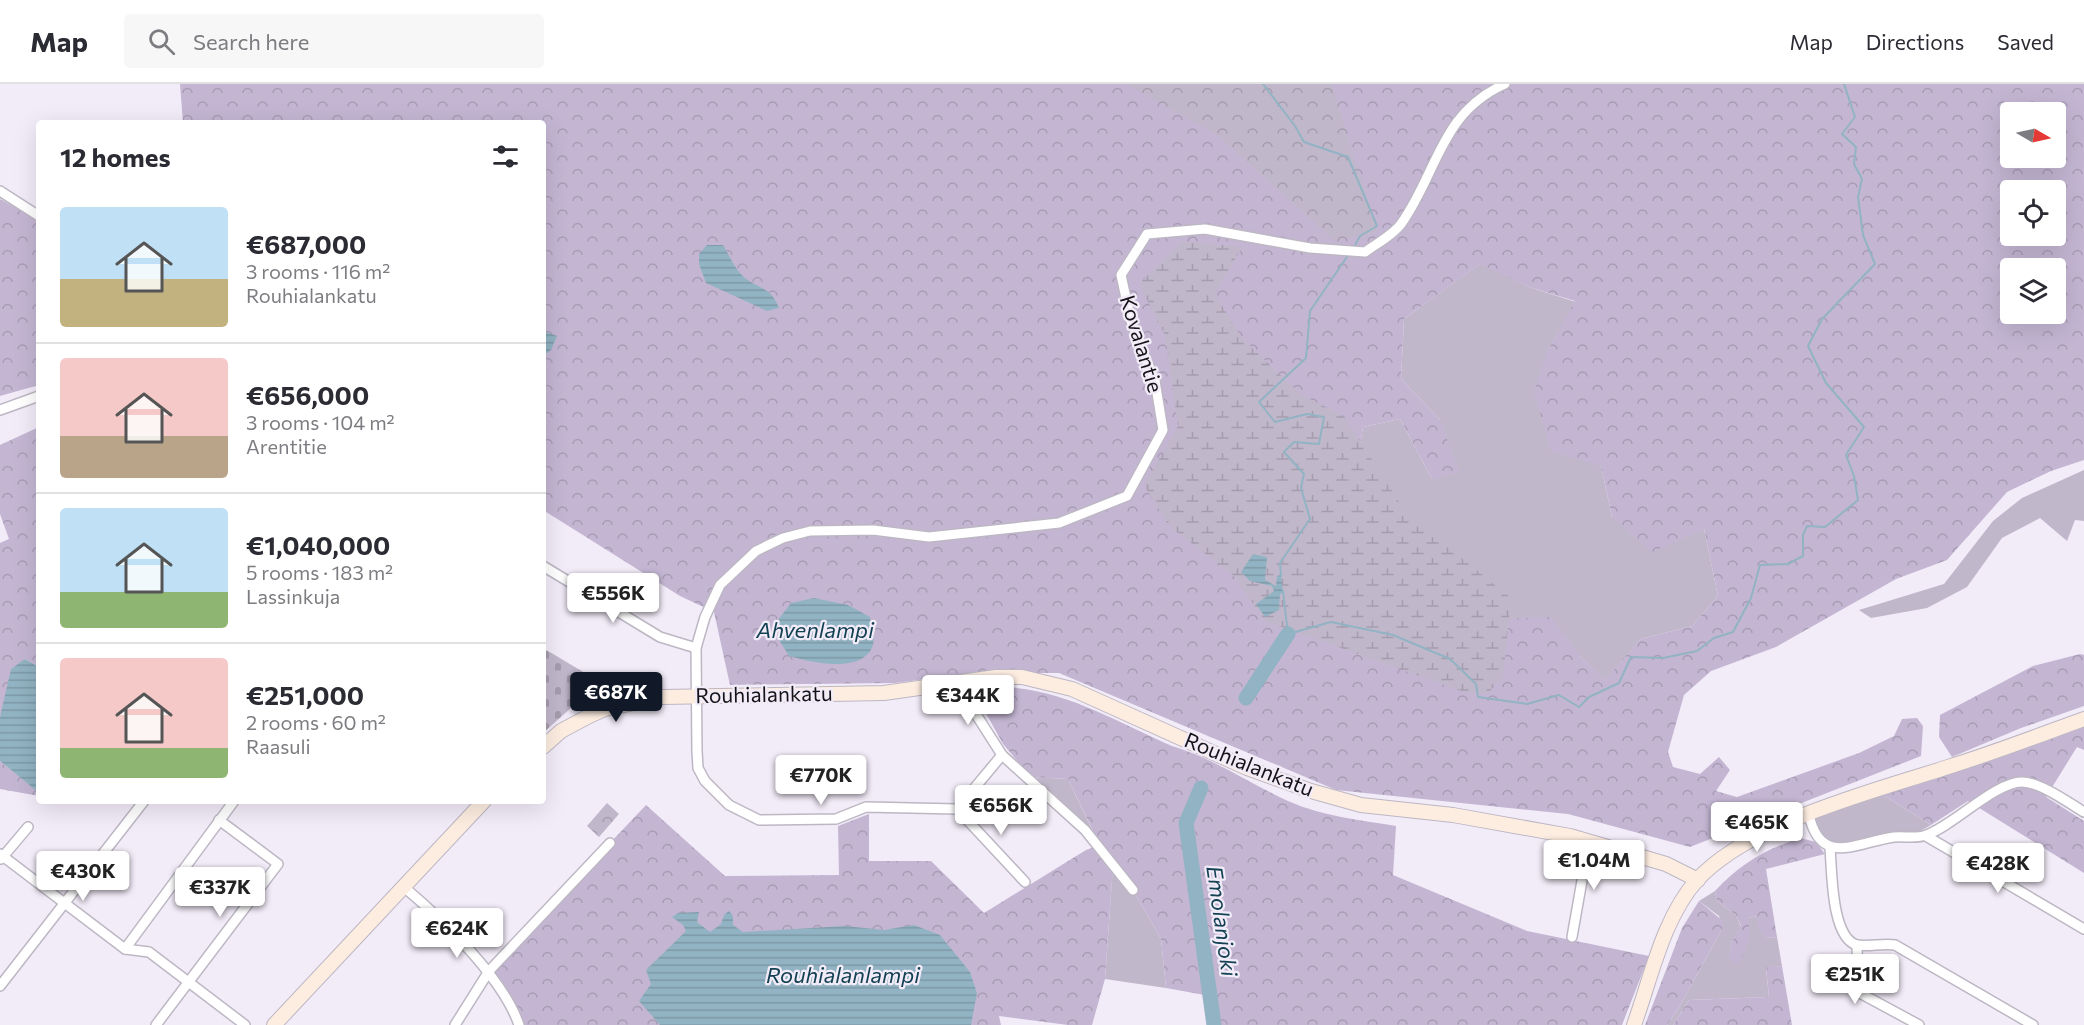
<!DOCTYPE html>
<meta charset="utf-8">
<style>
body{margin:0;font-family:Commissioner,sans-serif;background:#f7f7f7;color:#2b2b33;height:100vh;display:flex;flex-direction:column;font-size:22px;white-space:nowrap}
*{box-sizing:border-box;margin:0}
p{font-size:20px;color:#7c7c81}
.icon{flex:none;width:33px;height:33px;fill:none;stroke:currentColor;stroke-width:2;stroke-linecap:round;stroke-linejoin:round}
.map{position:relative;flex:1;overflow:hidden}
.side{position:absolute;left:36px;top:36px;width:510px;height:684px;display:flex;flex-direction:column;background:#fff;border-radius:6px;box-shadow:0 6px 24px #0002}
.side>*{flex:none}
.needle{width:39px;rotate:99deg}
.buttons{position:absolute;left:2000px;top:18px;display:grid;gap:12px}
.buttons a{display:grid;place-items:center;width:66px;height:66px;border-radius:6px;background:#fff;box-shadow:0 6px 24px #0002;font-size:30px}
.price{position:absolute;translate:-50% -51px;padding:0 14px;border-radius:6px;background:#fff;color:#222;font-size:20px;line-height:39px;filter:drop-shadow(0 2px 3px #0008)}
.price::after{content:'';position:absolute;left:50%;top:36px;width:18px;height:14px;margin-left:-9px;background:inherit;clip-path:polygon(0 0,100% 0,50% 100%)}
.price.on{background:#111827;color:#fff}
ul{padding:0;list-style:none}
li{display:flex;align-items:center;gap:18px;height:150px;padding:0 24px}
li+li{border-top:2px solid #e1e1e2}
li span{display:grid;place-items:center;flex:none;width:168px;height:120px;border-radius:6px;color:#555}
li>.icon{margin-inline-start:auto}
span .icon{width:72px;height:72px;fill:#fffc;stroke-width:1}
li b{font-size:26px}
h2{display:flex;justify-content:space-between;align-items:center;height:72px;padding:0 24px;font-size:26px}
header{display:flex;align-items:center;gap:36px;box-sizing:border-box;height:84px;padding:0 30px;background:#fff;border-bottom:2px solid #e1e1e2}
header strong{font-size:28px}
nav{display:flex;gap:33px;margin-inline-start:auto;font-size:21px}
.search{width:420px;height:54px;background:#f7f7f7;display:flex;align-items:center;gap:15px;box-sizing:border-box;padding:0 21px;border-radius:6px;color:#7c7c81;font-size:22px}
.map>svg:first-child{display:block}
</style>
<header>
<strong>Map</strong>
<div class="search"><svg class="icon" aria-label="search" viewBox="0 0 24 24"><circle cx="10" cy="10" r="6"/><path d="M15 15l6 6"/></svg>Search here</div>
<nav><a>Map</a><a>Directions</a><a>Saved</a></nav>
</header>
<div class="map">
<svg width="2084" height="941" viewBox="0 0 2084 941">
<defs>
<pattern id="forest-crowns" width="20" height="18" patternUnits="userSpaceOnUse" patternTransform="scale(1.5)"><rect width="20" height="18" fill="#c4b6d3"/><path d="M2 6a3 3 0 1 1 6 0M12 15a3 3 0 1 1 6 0" fill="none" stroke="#a89cb4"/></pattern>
<pattern id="wetland-marsh" width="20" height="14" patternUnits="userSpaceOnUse" patternTransform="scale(1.5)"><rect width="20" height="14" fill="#c1b7cb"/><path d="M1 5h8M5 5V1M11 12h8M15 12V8" fill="none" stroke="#a59cae"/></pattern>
<pattern id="cemetery-stones" width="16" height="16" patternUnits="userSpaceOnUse" patternTransform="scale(1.5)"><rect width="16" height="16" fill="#c1b7cb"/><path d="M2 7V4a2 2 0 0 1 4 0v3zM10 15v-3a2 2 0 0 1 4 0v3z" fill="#a59cae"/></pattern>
<pattern id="park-crowns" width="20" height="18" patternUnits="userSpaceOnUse" patternTransform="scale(1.5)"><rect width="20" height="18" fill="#c1b7cb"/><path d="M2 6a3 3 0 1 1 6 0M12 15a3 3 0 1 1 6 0" fill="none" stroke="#a59cae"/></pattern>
<pattern id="water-rules" width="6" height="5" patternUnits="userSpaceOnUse" patternTransform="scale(1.5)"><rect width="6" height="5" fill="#92b3c3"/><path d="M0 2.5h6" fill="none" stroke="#7d99a7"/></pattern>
</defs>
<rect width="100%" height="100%" fill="#f2ebf8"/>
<g fill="#c1b7cb">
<polygon points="1481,179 1532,204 1576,218 1548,266 1601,382 1612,433 1704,445 1718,512 1692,542 1641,555 1605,597 1580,572 1492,535 1358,371 1363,343 1400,335 1432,395 1440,336 1401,295 1404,235"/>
<polygon points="2084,386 2084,437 2075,436 2067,457 2040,434 2002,454 1967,503 1927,524 1871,534 1859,526 1944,500 1993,437 2022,414"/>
<polygon points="1031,693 1068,695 1103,769"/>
<path d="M1877,707L1931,741C1907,757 1858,759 1830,764L1809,731Z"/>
<polygon points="1113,781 1133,806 1161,855 1166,904 1105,895"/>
<polygon points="1715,807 1717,817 1736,831 1741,843 1731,859 1730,875 1749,854 1749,834 1757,832 1766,854 1777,853 1782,882 1766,884 1769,913 1689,916 1673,941 1667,941 1677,927 1722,845 1719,832 1699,817"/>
</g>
<g fill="url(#forest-crowns)" fill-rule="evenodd">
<path d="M180,0H2084V376L2051,387L2007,408L1947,476L1896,495L1776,563L1711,587L1684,611L1668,668L1673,683L1700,690L1719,673L1730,686L1716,707L1737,713L1859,669L1894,652L1902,635L1917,634L1923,642L1921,672L1690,763L1568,730L1336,706L1059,589H972L895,599L730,601L714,528L680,512L543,426V39H183ZM2010,28H2055V74H2010ZM2010,106H2055V152H2010ZM1480,180L1532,204L1575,217L1548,266L1534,308L1551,367L1601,382L1612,433L1652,468L1704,445L1718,512L1692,542L1641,555L1605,596L1580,572L1551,533L1492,535L1358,371L1363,343L1400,335L1432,395L1459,388L1440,336L1401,295L1404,235ZM2010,184H2055V230H2010Z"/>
<polygon points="0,115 39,136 39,301 0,312"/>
<polygon points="39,343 39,583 25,575 0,633 0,459 9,455 0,430 0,361"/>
<polygon points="2080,570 2084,571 2084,622 2021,644 1952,673 1939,653 1940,631 2033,582"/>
<path d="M998,603C1061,603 1115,637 1172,662C1213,674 1249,699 1288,717C1322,732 1360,736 1396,742L1393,791L1527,847L1649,872L1622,941H1214L1210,912L1166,904L1161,855L1133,806L1113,782L1105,895L1092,941H1068L999,932L1001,941H519L489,887L646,721L725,792L839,791L838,742L869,730V777H931L984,829L1086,766L1097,762L1102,766L1068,695L1031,693L1003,660L973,606Z"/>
<polygon points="2084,635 2084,666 2077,663 2046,713 2084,737 2084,789 1968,717 1931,741 1877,707"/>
<polygon points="0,677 39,708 39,712 0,705"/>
<path d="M1800,754L1816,758L1825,770L1766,785L1777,853L1766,854L1758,843L1757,832L1749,834V854L1741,877L1736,879L1729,874L1731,859L1741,842L1736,831L1717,817L1715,807C1740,780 1766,765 1800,754Z"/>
<polygon points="1699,817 1723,837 1722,845 1677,927 1667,941 1645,941 1682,844"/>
<polygon points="1782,882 1792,941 1673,941 1689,916 1769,913 1766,883"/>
</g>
<polygon fill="url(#wetland-marsh)" points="1182,157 1242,163 1215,210 1241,253 1300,310 1344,332 1406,429 1511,514 1503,593 1488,609 1467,609 1265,537 1234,492 1169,442 1144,401 1178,342 1165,251 1139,200"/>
<polygon fill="url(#cemetery-stones)" points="543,564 600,598 543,649"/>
<g fill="url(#park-crowns)">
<polygon points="1126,0 1332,0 1377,148 1335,157 1217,51"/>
<polygon points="607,719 619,730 599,753 587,742"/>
</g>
<g fill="url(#water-rules)">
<path d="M707,161H723C729,171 736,187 745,194C761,206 771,203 779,224L767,227L706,199L699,180V170Z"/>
<polygon points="543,247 557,252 551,266 543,272"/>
<polygon points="1253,470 1267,473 1265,496 1276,502 1277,492 1281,491 1283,509 1280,510 1279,526 1265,533 1256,520 1274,507 1272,502 1250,497 1241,488"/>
<path d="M814,514L848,521L870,533C871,541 875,554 873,561C863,591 810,578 789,572L779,556L778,536L791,519Z"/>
<polygon points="25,575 39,583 38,708 0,677 0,633 11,585"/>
<polygon points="729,827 733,832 733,841 743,848 845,842 884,846 914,841 940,851 970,888 977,909 971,941 660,941 639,917 651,900 646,886 686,847 683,841 672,833 678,829 699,828 697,838 710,848 721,840 724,831"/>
</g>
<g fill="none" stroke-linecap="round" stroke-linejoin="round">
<g stroke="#92b3c3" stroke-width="2">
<polyline points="1263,0 1295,42 1304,58 1348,73 1377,142 1360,152 1354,163"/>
<polyline points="1281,492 1280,479 1310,435 1301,404 1304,390 1284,368 1294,358 1319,360 1324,333 1307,330 1275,338 1259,318 1306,274 1310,227 1349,170"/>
<polyline points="1283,507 1288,550 1331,538 1393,551 1450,575 1476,600 1478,613 1527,620 1559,611 1579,623 1589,613 1619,599 1631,573 1663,574 1697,567 1714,554 1733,548 1751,514 1760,481 1788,480 1803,472 1803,451 1807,442 1825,443 1858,416 1854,392 1846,371 1864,343 1826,299 1808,262 1822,235 1875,180 1863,151 1858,113 1862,95 1854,80 1856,63 1842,50 1855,33 1844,0"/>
</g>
<g stroke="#92b3c3" stroke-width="15">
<polyline points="1246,614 1288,550"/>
<polyline points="1201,704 1186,739 1214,941"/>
</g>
<defs>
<g id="street">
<polyline points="0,107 39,132"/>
<polyline points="0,326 39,312"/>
<polyline points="543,482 660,553 696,564"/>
<polyline points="956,599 1002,671 1085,746 1133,806"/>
<path d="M1002,671L957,725L866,723L836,735L759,736L729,721L705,697L698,684L697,667L696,564L705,533L720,501L756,467L783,454L810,447L873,446L929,453L1059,439L1127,412L1163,346L1155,297L1131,237L1121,191L1147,150L1205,145L1310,164L1365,168C1376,160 1393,151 1401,140C1438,88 1440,29 1505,0"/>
<polyline points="957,725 1025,798"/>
<path d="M1809,731C1821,784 1857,758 1894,753C1904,752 1917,755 1926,751C1953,742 1995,698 2022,698C2040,698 2069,719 2084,728"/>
<polyline points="1926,752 2084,845"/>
<path d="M1830,764C1832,786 1831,854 1857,861C1869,863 1883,859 1895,861L2033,941"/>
<polyline points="0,770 125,865 149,868 245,941"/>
<polyline points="1,775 28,743"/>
<path d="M404,803C443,836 503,894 519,941"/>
<polyline points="1572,853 1589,757"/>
<polyline points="1857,861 1858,908 1919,941"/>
<polyline points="125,865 234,717"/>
<polyline points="0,902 144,717"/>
<polyline points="156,941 278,780 219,736"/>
<polyline points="455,941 489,887 610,759"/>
</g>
<g id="secondary">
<polyline points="543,663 561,647 589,632 605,625 662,613 884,609 996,593 1022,593 1072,605 1247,684 1311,707 1361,721 1453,731 1570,752 1666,780 1698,796"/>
<polyline points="274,941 484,717"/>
<path d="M1634,941C1651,894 1663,834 1697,796C1752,737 1875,707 1951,682C1996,668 2040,651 2084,635"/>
</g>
</defs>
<use href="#street" stroke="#bdb7c4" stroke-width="12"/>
<use href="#secondary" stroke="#bdb7c4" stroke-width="16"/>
<use href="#street" stroke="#fff" stroke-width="9"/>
<use href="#secondary" stroke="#fdede1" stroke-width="14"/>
</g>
<g text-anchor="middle" stroke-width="4.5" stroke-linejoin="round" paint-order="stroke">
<g font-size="21" fill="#151317" stroke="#f2ebf8">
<text transform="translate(1141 260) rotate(73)" y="7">Kovalantie</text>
<text transform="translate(764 611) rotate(-1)" y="7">Rouhialankatu</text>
<text transform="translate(1249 681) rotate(22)" y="7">Rouhialankatu</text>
</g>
<g font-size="22" font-style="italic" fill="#134153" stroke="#f2ebf8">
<text x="815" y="554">Ahvenlampi</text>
<text transform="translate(1222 837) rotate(82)" y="8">Emolanjoki</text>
<text x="843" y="899">Rouhialanlampi</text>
</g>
</g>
</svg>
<div class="buttons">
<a><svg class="needle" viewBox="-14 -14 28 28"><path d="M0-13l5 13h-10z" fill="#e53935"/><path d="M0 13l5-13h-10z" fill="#7c7c81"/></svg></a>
<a><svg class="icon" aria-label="locate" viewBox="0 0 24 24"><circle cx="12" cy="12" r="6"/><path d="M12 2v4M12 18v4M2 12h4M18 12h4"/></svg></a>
<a><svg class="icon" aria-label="layers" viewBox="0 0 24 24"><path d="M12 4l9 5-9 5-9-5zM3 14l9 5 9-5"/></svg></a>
</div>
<b class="price" style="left:613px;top:540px">€556K</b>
<b class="price on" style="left:616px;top:639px">€687K</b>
<b class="price" style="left:968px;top:642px">€344K</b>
<b class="price" style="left:821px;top:722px">€770K</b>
<b class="price" style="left:1001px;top:752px">€656K</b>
<b class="price" style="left:1757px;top:769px">€465K</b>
<b class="price" style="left:1594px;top:807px">€1.04M</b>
<b class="price" style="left:1998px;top:810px">€428K</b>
<b class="price" style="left:83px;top:818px">€430K</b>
<b class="price" style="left:220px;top:834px">€337K</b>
<b class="price" style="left:457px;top:875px">€624K</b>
<b class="price" style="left:1855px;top:921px">€251K</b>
<section class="side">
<h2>12 homes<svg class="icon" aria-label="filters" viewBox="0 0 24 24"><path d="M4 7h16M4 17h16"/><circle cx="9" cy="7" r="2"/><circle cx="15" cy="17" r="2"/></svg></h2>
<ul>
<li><span style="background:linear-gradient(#bfe0f5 60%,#c2b280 0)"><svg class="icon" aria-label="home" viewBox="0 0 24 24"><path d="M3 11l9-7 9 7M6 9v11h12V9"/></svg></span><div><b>€687,000</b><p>3 rooms · 116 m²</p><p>Rouhialankatu</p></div></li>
<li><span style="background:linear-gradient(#f6c9c9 65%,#b9a48a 0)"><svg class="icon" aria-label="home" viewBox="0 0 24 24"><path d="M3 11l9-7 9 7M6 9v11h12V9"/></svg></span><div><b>€656,000</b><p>3 rooms · 104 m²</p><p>Arentitie</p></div></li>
<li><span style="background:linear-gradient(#bfe0f5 70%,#8fb573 0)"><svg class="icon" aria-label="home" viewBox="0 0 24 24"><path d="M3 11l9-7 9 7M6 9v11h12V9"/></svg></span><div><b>€1,040,000</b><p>5 rooms · 183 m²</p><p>Lassinkuja</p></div></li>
<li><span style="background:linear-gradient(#f6c9c9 75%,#8fb573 0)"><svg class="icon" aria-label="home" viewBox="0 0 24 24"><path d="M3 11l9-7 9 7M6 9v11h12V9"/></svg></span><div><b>€251,000</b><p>2 rooms · 60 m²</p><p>Raasuli</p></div></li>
</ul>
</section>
</div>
